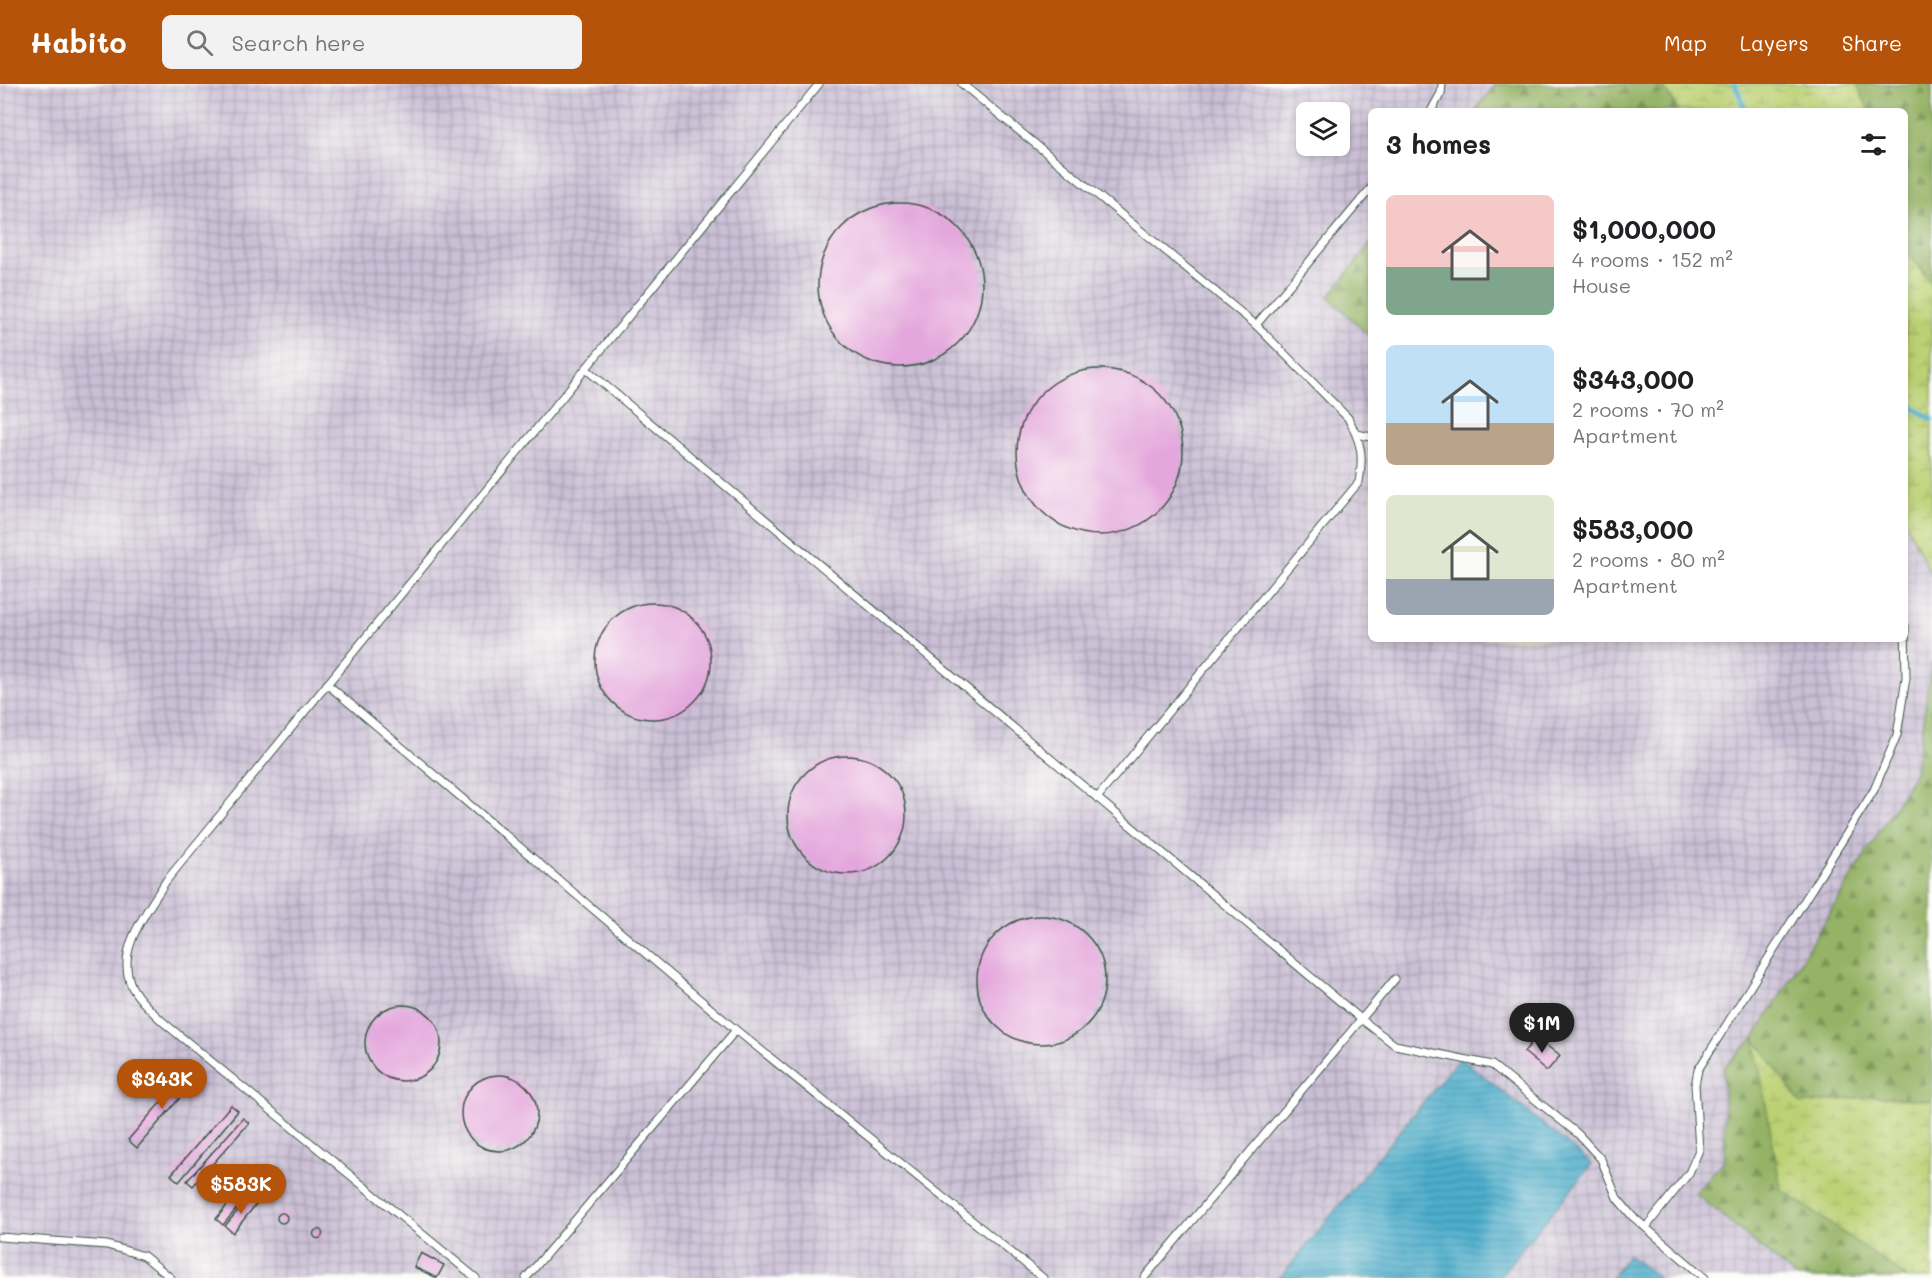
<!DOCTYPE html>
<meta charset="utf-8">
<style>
body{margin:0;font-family:Mali,sans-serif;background:#f2f2f2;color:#202124;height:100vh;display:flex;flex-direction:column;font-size:22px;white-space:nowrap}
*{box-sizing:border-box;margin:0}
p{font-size:20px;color:#757577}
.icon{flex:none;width:33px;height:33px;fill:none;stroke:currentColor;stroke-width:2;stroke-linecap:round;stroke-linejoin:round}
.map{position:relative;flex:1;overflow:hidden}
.drawer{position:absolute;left:1368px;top:24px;width:540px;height:534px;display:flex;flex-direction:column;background:#fff;border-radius:9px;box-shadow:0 3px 9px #0003}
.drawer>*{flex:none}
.tools{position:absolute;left:1296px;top:18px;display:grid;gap:12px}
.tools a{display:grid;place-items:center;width:54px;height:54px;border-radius:9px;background:#fff;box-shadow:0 3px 9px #0003;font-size:30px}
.price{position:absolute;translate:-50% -51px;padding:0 14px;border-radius:21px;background:#b45309;color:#fff;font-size:20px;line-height:39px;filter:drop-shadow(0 2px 3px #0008)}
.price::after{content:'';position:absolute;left:50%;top:36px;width:18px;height:14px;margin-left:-9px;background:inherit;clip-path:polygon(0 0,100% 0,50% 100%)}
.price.selected{background:#222;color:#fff}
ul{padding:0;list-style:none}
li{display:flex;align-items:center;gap:18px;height:150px;padding:0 18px}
li span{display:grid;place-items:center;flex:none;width:168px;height:120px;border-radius:9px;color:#555}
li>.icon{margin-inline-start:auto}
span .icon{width:72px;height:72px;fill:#fffc;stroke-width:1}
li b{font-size:26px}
h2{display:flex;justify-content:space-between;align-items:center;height:72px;padding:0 18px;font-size:26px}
header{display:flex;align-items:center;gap:36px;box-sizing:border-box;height:84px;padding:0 30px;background:#b45309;color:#fff}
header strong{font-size:28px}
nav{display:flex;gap:33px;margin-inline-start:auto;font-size:21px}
.search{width:420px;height:54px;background:#f2f2f2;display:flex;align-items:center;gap:15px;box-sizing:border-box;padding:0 21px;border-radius:9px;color:#757577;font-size:22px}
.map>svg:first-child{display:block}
</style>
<header>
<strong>Habito</strong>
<div class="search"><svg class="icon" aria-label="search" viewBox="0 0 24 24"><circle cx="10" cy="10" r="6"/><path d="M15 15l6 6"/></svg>Search here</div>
<nav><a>Map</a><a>Layers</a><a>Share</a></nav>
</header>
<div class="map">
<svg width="1932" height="1194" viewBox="0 0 1932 1194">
<defs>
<pattern id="industrial-grid" width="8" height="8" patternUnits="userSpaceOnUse" patternTransform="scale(1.5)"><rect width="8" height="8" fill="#cbbfd6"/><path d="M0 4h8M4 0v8" fill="none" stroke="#a49cae"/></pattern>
<pattern id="forest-firs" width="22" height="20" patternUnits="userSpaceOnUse" patternTransform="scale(1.5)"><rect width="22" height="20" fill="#95b366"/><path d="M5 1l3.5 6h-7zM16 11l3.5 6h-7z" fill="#799355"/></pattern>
<pattern id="wetland-marsh" width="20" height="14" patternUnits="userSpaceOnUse" patternTransform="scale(1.5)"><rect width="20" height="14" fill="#bcd174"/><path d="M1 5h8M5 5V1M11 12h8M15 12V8" fill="none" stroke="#a1b465"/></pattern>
<pattern id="water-rules" width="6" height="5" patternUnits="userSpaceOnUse" patternTransform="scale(1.5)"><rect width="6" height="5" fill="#4eaecd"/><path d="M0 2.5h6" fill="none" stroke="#408fa7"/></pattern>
</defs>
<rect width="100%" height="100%" fill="#fdfcf7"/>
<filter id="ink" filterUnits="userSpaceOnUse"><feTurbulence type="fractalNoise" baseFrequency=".0167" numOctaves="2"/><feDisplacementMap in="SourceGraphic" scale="12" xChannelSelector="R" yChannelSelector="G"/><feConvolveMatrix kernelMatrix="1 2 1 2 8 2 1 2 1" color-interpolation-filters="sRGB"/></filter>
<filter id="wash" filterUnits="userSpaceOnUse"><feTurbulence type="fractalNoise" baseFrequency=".008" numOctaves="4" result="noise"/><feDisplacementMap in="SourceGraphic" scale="24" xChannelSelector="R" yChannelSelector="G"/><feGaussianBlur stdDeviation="1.35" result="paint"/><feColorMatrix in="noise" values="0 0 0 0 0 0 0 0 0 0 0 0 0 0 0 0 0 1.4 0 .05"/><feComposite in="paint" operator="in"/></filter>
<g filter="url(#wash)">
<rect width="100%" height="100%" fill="#e9dfbc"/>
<path fill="url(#industrial-grid)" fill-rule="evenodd" d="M0,0H1496L1475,27H1371V159L1329,213L1371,254V555H1905V438L1932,492V578L1915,689L1754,954L1724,983L1725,1076L1695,1109L1797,1194H0ZM1306,28H1340V62H1306Z"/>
<g fill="url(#forest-firs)" stroke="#5a784d" stroke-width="1.5">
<polygon points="1496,0 1661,0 1679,27 1475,27"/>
<polygon points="1831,0 1932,0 1932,222 1905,198 1905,27 1835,27"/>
<polygon points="1371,159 1371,254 1329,213"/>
<polygon points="1932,578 1932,1017 1875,1012 1801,1020 1755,955 1781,1105 1908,1194 1797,1194 1695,1109 1725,1076 1724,983 1754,954 1915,689"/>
</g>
<g fill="url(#wetland-marsh)" stroke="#6e8754" stroke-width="1.5">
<polygon points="1661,0 1857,0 1869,27 1679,27"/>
<polygon points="1905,164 1932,201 1932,492 1905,437"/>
<polygon points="1754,954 1801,1020 1875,1012 1932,1017 1932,1194 1908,1194 1781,1105"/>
</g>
<g fill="url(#water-rules)" stroke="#367680" stroke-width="1.5">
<polygon points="1460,973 1592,1080 1498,1194 1280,1194"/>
<polygon points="1628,1171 1659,1194 1611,1194"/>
</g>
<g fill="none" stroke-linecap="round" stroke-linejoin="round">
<g stroke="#4eaecd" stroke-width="5">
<polyline points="1735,0 1746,27"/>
<polyline points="1905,319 1932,335"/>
</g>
</g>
<g id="blocks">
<g fill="#e4a7dd">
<circle cx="900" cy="201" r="82"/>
<circle cx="1100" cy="368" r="83"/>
<circle cx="653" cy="577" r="58"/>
<circle cx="847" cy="731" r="59"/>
<circle cx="1041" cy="896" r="64"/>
<circle cx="403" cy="959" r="38"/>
<polygon points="1536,953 1560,972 1547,987 1524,968"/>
<polygon points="188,987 196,995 137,1064 128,1056"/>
<circle cx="499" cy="1029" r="38"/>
<polygon points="231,1021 238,1027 179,1098 171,1091"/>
<polygon points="243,1034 249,1039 193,1102 187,1097"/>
<polygon points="240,1105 248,1111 223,1141 216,1135"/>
<polygon points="250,1112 257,1119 233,1149 225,1142"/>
<circle cx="282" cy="1134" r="5"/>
<circle cx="318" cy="1150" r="4.5"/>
<polygon points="421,1169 444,1181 437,1194 414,1183"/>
</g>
</g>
</g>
<g filter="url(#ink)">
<use href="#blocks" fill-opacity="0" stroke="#3d5548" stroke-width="1.5"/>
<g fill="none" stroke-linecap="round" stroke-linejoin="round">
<defs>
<g id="lane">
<path d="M962,0L1256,241L1348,334C1361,358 1364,371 1359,398L1097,714"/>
<polyline points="1431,27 1441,9 1442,0"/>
<polyline points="1256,241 1371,104"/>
<polyline points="586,285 1361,935 1395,961 1492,981 1578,1050 1601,1075 1617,1114 1632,1132 1705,1194"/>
<polyline points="1357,350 1371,353"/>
<polyline points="327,600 736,946 1043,1194"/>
<polyline points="1646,1143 1689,1089 1699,1066 1695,1001 1698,986 1874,706 1897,651 1906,594 1905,542"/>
<polyline points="0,1153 107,1161 144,1172 171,1194"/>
<path d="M476,1194L163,938C153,928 139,917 132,903C114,866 148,827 166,797L819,0"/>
<polyline points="526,1194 736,946"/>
<polyline points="1144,1194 1395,895"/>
</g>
</defs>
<use href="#lane" stroke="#3d5548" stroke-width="9"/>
<use href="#lane" stroke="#fff" stroke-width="7"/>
</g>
</g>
</svg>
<div class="tools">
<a><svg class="icon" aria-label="layers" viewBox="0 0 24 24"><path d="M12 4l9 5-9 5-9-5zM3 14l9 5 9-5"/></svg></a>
</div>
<b class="price selected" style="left:1542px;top:970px">$1M</b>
<b class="price" style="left:162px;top:1026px">$343K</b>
<b class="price" style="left:241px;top:1131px">$583K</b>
<section class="drawer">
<h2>3 homes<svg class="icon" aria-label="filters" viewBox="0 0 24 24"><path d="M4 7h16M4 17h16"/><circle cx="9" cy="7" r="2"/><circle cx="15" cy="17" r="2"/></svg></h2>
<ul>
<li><span style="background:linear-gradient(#f6c9c9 60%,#7fa58c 0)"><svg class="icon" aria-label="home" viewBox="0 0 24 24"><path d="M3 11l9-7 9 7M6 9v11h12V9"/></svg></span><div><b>$1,000,000</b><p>4 rooms · 152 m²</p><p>House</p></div></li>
<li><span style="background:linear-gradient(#bfe0f5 65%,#b9a48a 0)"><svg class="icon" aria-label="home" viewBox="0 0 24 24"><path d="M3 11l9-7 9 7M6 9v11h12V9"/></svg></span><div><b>$343,000</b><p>2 rooms · 70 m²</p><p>Apartment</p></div></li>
<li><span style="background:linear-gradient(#dfe7d0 70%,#9aa5b1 0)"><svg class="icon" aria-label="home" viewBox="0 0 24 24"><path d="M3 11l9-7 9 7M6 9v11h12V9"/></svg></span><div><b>$583,000</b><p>2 rooms · 80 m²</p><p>Apartment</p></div></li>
</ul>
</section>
</div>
